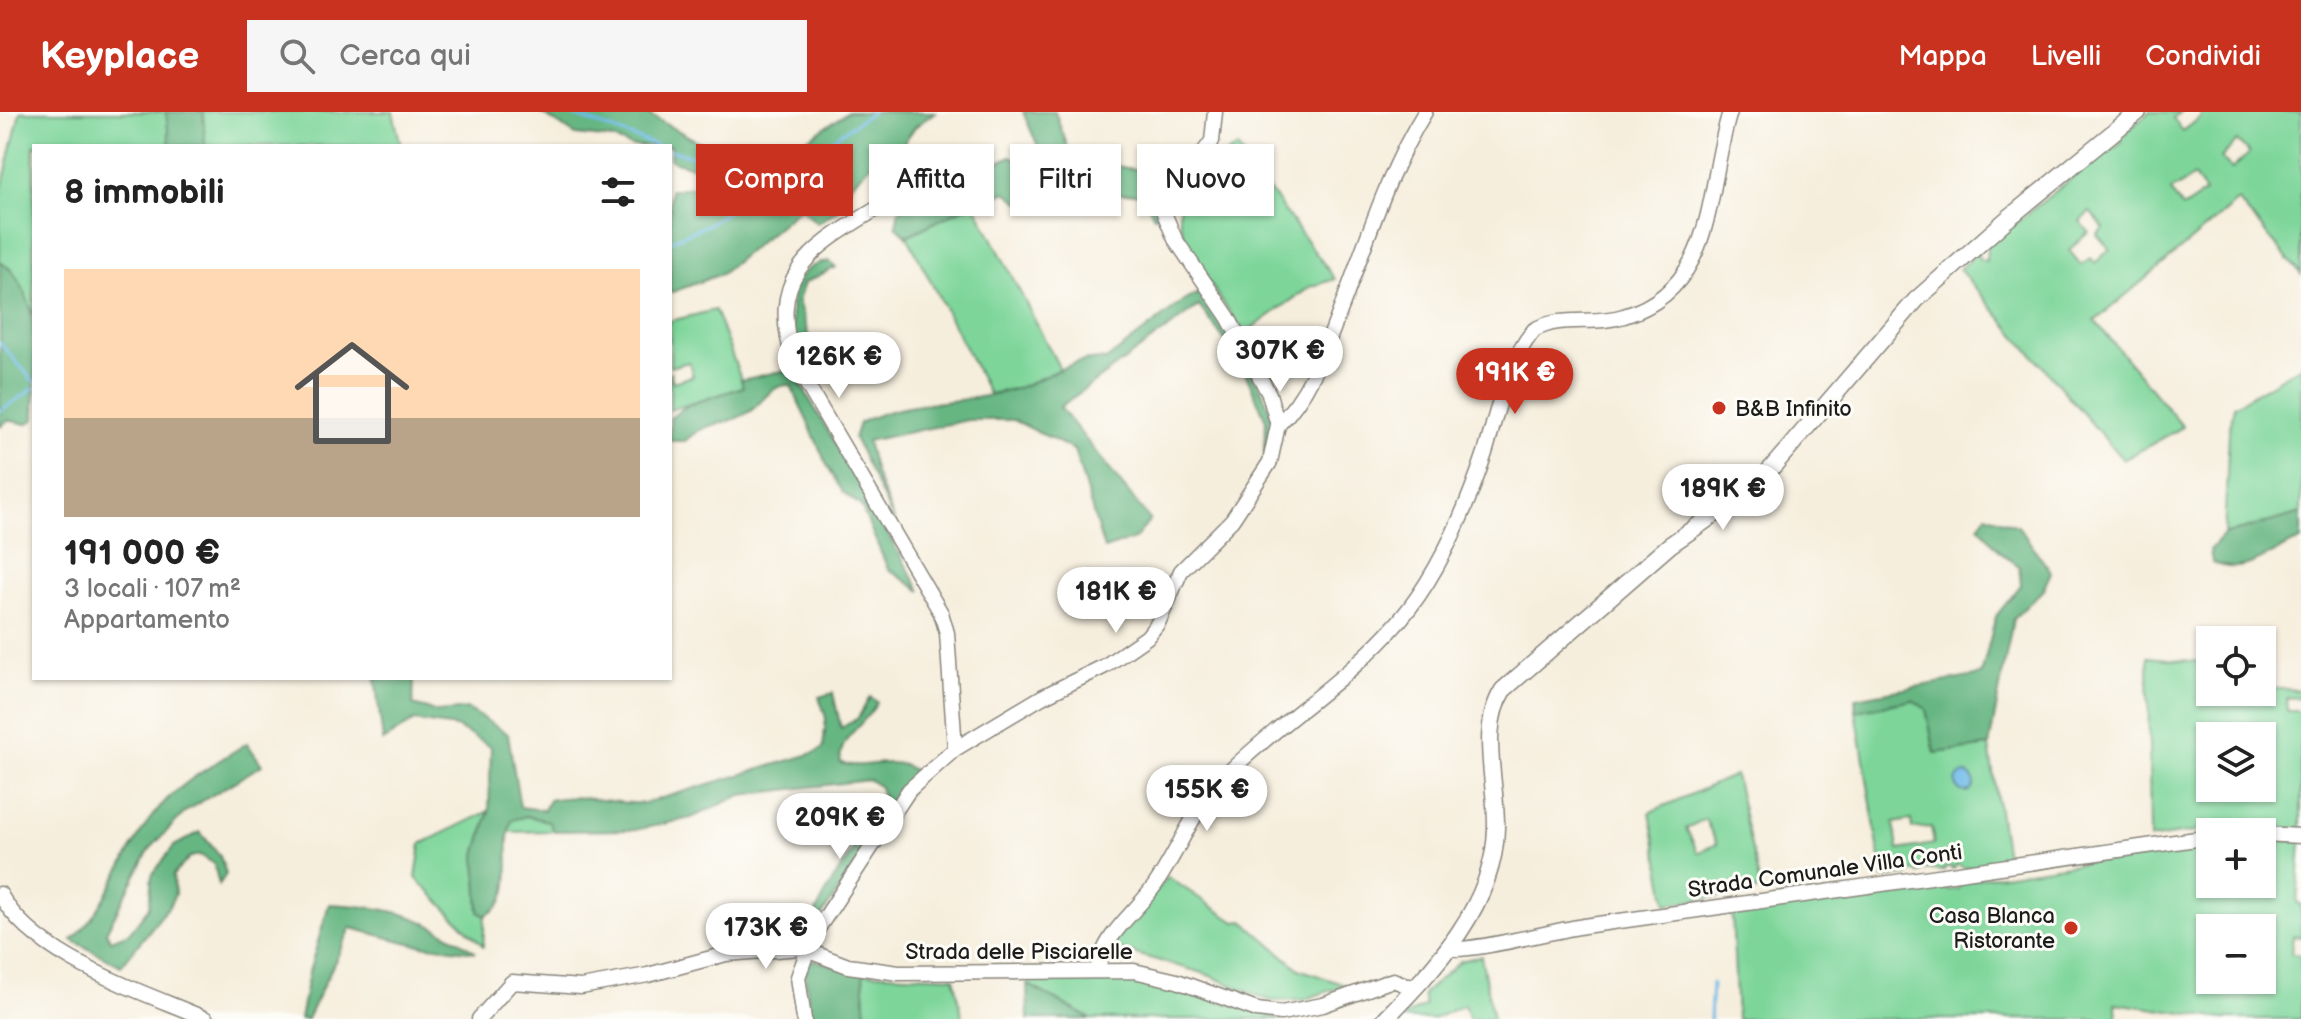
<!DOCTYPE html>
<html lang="it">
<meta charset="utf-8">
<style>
body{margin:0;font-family:"Balsamiq Sans",sans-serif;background:#f6f6f6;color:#222;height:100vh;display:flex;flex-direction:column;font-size:30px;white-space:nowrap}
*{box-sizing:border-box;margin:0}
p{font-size:26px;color:#767676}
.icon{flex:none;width:44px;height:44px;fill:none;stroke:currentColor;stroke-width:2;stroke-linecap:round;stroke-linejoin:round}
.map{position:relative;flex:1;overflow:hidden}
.panel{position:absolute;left:32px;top:32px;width:640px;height:536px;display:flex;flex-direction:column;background:#fff;border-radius:0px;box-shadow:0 2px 6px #0004}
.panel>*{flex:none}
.top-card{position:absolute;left:696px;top:32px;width:760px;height:72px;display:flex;gap:16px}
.tools{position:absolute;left:2196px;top:514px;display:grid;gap:16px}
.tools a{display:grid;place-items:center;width:80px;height:80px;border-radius:0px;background:#fff;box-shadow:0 2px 6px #0004;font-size:40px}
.price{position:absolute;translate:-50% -68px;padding:0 18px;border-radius:28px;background:#fff;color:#222;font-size:26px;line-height:52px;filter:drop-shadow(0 2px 4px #0008)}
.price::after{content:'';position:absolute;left:50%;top:48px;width:24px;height:18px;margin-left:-12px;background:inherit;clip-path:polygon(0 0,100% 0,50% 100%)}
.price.on{background:#c8321e;color:#fff}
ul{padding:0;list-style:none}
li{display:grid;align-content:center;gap:16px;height:424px;padding:0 32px}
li+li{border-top:2px solid #e0e0e0}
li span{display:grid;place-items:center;height:248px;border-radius:0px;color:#555}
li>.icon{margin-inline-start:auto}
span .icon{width:144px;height:144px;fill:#fffc;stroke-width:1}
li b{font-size:34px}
h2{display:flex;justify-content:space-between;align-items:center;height:96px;padding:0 32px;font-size:34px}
.tag{padding:0 28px;border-radius:0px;background:#fff;box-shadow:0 2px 6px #0004;font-size:28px;line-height:72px}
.tag.on{background:#c8321e;color:#fff}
header{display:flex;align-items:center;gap:48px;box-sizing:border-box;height:112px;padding:0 40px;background:#c8321e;color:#fff}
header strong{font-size:38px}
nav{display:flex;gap:44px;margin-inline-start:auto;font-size:28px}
.search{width:560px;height:72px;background:#f6f6f6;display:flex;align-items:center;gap:20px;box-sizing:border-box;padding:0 28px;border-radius:0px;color:#767676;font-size:30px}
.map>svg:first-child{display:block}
</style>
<header>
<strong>Keyplace</strong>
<div class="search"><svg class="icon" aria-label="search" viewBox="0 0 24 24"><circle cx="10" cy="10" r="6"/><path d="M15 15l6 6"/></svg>Cerca qui</div>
<nav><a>Mappa</a><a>Livelli</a><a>Condividi</a></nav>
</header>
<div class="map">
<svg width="2301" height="907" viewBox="0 0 2301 907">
<rect width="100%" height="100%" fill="#fdfcf7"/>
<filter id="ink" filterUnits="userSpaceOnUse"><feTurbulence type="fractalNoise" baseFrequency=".0125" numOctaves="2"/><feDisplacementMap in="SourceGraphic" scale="16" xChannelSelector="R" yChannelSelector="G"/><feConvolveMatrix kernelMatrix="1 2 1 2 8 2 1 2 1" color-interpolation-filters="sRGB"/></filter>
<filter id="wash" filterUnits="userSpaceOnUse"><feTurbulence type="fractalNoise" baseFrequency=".006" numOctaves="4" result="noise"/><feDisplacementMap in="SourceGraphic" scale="32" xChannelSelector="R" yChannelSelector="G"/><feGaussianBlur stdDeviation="1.8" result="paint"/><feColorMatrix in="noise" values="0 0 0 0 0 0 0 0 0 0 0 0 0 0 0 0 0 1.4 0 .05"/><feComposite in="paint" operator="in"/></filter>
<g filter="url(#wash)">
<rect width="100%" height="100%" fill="#f6eedd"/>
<g fill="#7dd59a" stroke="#4c785b" stroke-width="2" fill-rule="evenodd">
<polygon points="20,0 166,0 170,34 34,34 34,203 12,158 0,150 0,84"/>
<polygon points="203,0 393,0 401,34 205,34"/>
<path d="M2149,0H2180L2173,6L2183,19L2201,5L2200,0H2301V162L2238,89L2095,209L2183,315L2123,348L1959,157L1978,140L1979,147L1986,149L1987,134L2111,35H2117L2122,30L2120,26ZM2237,29L2249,41L2232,57L2221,46ZM2194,64L2205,81L2182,96L2171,79ZM2090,100L2104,116L2097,123L2110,137L2095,151L2090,146L2081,153L2069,138L2089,120L2080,109Z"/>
<path d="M1237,35L1335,167L1310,175L1244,222C1225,191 1171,126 1180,91C1186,66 1218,49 1237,35Z"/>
<polygon points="974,91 1060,257 1022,275 989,282 907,124"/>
<polygon points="715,198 744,275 670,298 670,259 673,270 693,264 689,250 670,255 670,209"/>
<polygon points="2301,254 2301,401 2224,423 2229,319 2234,294"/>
<path d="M2148,545L2210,551V580H2262V576L2301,578V585L2287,586L2288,599H2301V718C2249,711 2201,718 2150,727ZM2210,624H2262V676H2210Z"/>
<path d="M1913,588L1926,597L1935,641L1989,634L2007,751L1964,756L1957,752L1954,757L1947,754L1943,759L1926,757L1920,761L1912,759L1908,763L1883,766L1856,599ZM1911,708L1912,717L1931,715L1934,732L1898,738L1894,711Z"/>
<path d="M1735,663L1761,778L1667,792L1650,700ZM1705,707L1717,732L1698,741L1686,716Z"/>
<polygon points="489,699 476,743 479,800 485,804 483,834 416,766 421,732"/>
<polygon points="526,704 549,709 553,719 507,720 511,708"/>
<path d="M2262,728L2301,729L2297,791L2301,792V825L2293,824L2291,842L2301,843V907H2224L2115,891L2118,907H1737L1732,801L1942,771L1947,778L1958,777L1962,769L2210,732V772H2262ZM2210,816H2262V868H2210Z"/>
<polygon points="1168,765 1235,810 1244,809 1299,857 1345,873 1303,888 1271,889 1203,861 1114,836 1115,828"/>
<polygon points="1481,844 1493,907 1469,907 1464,893 1433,907 1399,907 1425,894 1423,882 1460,849"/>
<polygon points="863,861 954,865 963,907 866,907"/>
<polygon points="1039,862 1128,862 1282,907 1091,907 1027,872"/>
</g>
<g fill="#66b682" stroke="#41694f" stroke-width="2">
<polygon points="166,0 203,0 205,34 170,34"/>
<polygon points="539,0 644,0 697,29 761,48 784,42 848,0 935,0 915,15 903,32 870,53 850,74 841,96 817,111 800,96 721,162 670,181 670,78 735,69 670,48 670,34 631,34 613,27 576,23"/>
<path d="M1023,0H1055L1070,41L1063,54L1080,55L1091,49C1142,58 1146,65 1196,41L1168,64L1159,104H1154L1141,82H1066L1049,60Z"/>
<polygon points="1011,44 1036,61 1039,89 1029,98 1006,80 974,91 907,124 896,114 899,98"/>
<path d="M829,149L836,155L804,171L798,189L819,258L811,260C788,227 775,157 829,149Z"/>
<path d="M0,150C46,177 34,262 34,308L26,312L8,308L0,315Z"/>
<path d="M1200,180C1223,204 1274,287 1273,319C1272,326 1267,335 1264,342L1266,308L1239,247L1199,194L1060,295L1150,408L1135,427L1104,437L1074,338L1014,308H968L867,329L875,361L897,415L854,326L859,311C910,285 967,294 1020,275C1049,265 1074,244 1106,248L1185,188Z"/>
<path d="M792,257L921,479L888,457L861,394L843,380L827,353L791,273C770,272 764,290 749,300C724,316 708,307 685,329H670V306L688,293L743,275L741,268Z"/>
<path d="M2301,401V428C2270,438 2246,467 2212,450L2210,438L2224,423Z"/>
<polygon points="1986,403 2018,414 2051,460 2043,478 2013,507 1989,634 1935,641 1926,597 1913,588 1856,599 1855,586 1981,563 1996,504 2021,473 2019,454 2001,441 1979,414"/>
<path d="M375,566H414L413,593L438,600L468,597L508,622L520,695L544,698L549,688C578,680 614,693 645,691L814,641L823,636L826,606L819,585L833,581L841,616L858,606L870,585L877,590C869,610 836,626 841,651C868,660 896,638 920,664L805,827C822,777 855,736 885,693L880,675L869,668L741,683L691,706L635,718L553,719L549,709L526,704L512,708C499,742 523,785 485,804L479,800L476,743L489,699L491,635L456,615L414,609L383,629Z"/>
<path d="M247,631L262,653L186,699L149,738L106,820L111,828L129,821L149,795L152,763L174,734L200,720L220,744L226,762L219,773L214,752L200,743L190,745L173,763L175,782L170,793L121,854L72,828C110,793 122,743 153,703C177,672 215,652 247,631Z"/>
<path d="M329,792C395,795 421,803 476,840L413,832L351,816L307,907H300L309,860Z"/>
<polygon points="810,847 863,861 866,907 811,907 805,863"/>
<polygon points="1027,872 1091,907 1028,907"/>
</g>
<circle fill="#70bbe9" stroke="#466c82" stroke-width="2" cx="1965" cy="671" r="9"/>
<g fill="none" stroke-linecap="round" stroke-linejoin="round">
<g stroke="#70bbe9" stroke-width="3">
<polyline points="564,0 658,34"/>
<polyline points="670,38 749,60 767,73"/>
<polyline points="670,129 709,112 872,0"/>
<polyline points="0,231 34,270"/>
<polyline points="0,299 34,276"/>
<polyline points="1710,907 1712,871"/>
</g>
</g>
</g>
<g filter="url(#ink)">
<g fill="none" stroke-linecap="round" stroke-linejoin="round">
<defs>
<g id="minor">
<path d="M897,84C824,131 761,152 795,252L941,501L947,521L955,637"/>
<path d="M1278,313C1311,281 1326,235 1342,194C1367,129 1388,59 1425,0"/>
<polyline points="2262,722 2301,724"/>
<path d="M0,782C34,846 142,879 206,907"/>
<path d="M1447,836C1466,842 1556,818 1584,814C1793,785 2001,755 2210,725"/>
<path d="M1098,857C1105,820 1134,803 1155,773C1179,738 1193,697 1223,666C1278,610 1349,568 1400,508C1439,462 1466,398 1485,341C1498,299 1505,253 1534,218C1562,202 1594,214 1624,204C1718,176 1706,75 1730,0"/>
<polyline points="479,907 512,870 581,875 648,863 726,842 801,836 848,854 899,861 1134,859 1177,869 1257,898 1281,901 1323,893 1393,868 1414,876"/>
<polyline points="804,907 798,865 813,824 909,678 955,637 1042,585 1105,554 1147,525 1158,511 1181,459 1232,408 1270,350 1278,313 1269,282 1228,205 1175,127 1162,96 1165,78 1171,69 1201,44 1212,29 1215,0"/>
</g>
<path id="major" d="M1385,907C1435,856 1495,792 1496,716C1497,671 1478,617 1503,578L1670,433L1757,373L1916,188L2005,109L2138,0"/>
</defs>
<use href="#minor" stroke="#89857c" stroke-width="17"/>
<use href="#major" stroke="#89857c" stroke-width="19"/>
<use href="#minor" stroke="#fff" stroke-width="14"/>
<use href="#major" stroke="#fff" stroke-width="16"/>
</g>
</g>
<g fill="#c8321e" stroke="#fdfcf7" stroke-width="3">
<circle cx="1719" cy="296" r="8"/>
<circle cx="2071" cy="816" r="8"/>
</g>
<g text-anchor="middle" stroke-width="6" stroke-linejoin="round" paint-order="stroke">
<g font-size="22" fill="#1c1c1c" stroke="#fdfcf7" text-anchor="start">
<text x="1735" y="304">B&amp;B Infinito</text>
<text x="2055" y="811" text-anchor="end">Casa Blanca<tspan x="2055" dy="25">Ristorante</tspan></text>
</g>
<g font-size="22" fill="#1c1c1c" stroke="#fdfcf7">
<text transform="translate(1825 758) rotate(-8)" y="8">Strada Comunale Villa Conti</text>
<text x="1019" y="847">Strada delle Pisciarelle</text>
</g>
</g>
</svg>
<div class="tools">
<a><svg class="icon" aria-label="locate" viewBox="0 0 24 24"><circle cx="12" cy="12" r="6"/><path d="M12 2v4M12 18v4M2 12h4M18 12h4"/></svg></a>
<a><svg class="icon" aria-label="layers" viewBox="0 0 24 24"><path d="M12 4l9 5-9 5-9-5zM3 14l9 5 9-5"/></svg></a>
<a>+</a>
<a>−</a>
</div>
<b class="price" style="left:1280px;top:282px">307K €</b>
<b class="price" style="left:839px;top:288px">126K €</b>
<b class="price on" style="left:1515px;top:304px">191K €</b>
<b class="price" style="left:1723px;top:420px">189K €</b>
<b class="price" style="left:1116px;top:523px">181K €</b>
<b class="price" style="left:1207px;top:721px">155K €</b>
<b class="price" style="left:840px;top:749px">209K €</b>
<b class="price" style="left:766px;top:859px">173K €</b>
<div class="top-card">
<a class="tag on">Compra</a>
<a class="tag">Affitta</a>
<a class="tag">Filtri</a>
<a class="tag">Nuovo</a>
</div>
<section class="panel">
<h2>8 immobili<svg class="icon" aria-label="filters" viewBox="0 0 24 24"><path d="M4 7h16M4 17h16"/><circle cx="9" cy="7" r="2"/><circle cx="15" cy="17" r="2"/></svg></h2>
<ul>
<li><span style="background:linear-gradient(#ffd9b3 60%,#b9a48a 0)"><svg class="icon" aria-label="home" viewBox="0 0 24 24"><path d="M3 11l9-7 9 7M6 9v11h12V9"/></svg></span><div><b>191 000 €</b><p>3 locali · 107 m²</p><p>Appartamento</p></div></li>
</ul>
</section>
</div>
